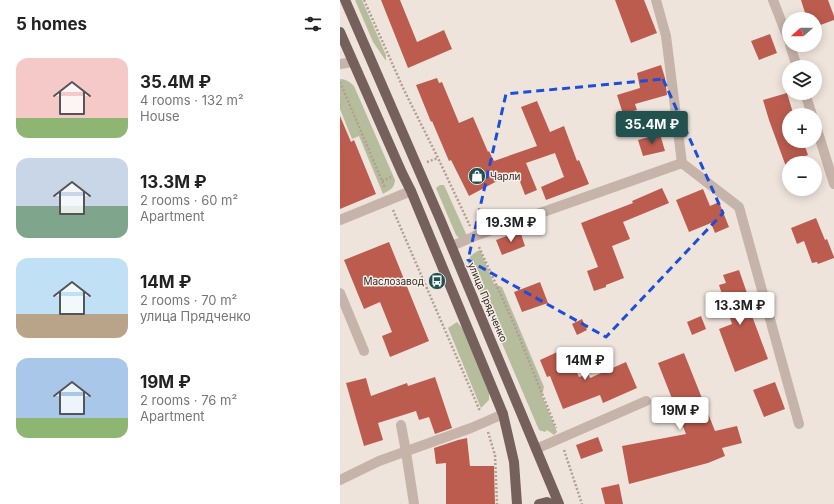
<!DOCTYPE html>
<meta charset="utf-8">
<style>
body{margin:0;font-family:Inter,sans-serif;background:#f6f6f6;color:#222;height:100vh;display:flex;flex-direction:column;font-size:15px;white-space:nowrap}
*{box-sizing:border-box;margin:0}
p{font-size:13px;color:#767676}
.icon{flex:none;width:22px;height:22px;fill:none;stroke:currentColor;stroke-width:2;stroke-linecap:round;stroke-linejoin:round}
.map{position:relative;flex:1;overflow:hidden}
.drawer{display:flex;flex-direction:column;background:#fff;width:340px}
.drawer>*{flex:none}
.needle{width:26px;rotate:249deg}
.controls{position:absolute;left:442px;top:12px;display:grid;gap:8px}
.controls a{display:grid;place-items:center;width:40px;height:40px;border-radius:50%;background:#fff;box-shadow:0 2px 10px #0003;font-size:20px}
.price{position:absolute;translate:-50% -34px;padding:0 9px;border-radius:4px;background:#fff;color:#222;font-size:13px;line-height:26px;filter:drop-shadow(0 1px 2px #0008)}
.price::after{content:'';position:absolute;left:50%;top:24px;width:12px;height:9px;margin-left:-6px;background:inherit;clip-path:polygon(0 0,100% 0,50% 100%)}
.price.current{background:#22524f;color:#fff}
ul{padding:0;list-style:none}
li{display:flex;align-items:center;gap:12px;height:100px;padding:0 16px}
li span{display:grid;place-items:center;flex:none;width:112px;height:80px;border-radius:12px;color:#555}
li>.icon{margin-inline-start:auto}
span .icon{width:48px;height:48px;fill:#fffc;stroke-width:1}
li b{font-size:17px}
h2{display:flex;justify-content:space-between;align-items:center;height:48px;padding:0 16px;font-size:17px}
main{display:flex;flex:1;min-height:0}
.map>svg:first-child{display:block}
</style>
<main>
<section class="drawer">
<h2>5 homes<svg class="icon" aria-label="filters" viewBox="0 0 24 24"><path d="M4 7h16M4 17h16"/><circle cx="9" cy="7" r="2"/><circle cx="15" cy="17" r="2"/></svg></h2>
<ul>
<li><span style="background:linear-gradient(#f6c9c9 75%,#8fb573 0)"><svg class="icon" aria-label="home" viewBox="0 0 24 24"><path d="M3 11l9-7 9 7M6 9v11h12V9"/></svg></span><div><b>35.4M ₽</b><p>4 rooms · 132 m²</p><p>House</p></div></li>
<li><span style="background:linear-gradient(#c9d6e8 60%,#7fa58c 0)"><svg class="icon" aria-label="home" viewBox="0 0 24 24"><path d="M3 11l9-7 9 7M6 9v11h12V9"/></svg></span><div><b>13.3M ₽</b><p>2 rooms · 60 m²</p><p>Apartment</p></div></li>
<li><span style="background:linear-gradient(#bfe0f5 70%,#b9a48a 0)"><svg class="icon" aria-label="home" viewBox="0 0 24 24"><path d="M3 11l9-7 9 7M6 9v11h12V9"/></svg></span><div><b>14M ₽</b><p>2 rooms · 70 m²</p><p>улица Прядченко</p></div></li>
<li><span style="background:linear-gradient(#a9c7e8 75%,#8fb573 0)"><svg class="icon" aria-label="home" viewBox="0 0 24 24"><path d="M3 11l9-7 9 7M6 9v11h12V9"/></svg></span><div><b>19M ₽</b><p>2 rooms · 76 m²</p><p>Apartment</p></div></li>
</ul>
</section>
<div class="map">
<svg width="494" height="504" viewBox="0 0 494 504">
<rect width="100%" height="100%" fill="#efe4dc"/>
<g fill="#b6bd9d">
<polygon points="15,0 22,0 46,55 46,61 33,42"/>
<path d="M0,79C6,79 10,82 14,86L55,180C54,189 51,189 43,194L19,136L12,139L0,109Z"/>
<polygon points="100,185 104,185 127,236 120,239 116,235 96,188"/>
<path d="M140,250L154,284L162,287L204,387L202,396L217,432L214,435L207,430L205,432L199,430L128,264C129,256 133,253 140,250Z"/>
<polygon points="117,322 124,330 149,392 149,400 141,408 108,328"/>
</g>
<g fill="#bb5c4f">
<polygon points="41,0 60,0 77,42 104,30 112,49 68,68"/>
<polygon points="275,0 304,0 317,33 291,43"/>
<polygon points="461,0 488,0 494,16 494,20 475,27 475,19 467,19"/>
<polygon points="430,34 437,53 419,60 411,41"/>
<polygon points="321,65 325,78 327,95 295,104 297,110 283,114 277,95 300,88 297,73"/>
<polygon points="97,78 99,83 102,82 119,123 133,117 148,152 149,151 154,161 197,146 181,107 197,101 210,132 224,126 237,161 239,160 249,184 206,200 201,187 224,177 215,153 186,163 197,190 185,195 176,171 129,196 111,160 109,161 92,121 91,122 76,85"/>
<polygon points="447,93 453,113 449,114 449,141 463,141 468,155 449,162 449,171 448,172 429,120 423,100"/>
<polygon points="0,116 11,142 14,140 36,194 0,209"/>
<polygon points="320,134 325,151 303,156 298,140"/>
<polygon points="322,188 329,203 283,222 290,239 272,246 284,278 266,285 266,287 254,291 247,271 258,267 241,223 293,203 292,201"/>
<polygon points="363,189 370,206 379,202 389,227 375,233 371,223 349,232 336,200"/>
<polygon points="476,218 485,240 487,239 494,257 494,258 478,264 477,262 472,263 464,241 457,244 451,228"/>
<polygon points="180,231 185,246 162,255 156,240"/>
<polygon points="49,242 89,341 50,357 42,336 52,332 40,302 24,309 4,260"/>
<polygon points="399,270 408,296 405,297 428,359 395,372 379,329 392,324 379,285 386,283 383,275"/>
<polygon points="200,282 208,303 182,312 174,292"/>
<polygon points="361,316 366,329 352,335 347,322"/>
<polygon points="242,319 247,330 237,335 232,324"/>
<polygon points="226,348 239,377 248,374 250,378 286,362 297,388 263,403 260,395 223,409 210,376 207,377 200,360"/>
<polygon points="344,353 375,431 397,426 402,443 382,448 385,456 368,463 289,484 282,446 346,434 318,363"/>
<polygon points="95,377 112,428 95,434 89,417 79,420 76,411 38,423 43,440 24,446 6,383 26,378 31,396 67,383 68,386"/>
<polygon points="435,382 445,409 424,417 413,390"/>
<polygon points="258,437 263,451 241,459 236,445"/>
<polygon points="127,438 130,466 154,466 155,504 106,504 106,463 96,464 94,448 118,440"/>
<polygon points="279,484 283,504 265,504 261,488"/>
</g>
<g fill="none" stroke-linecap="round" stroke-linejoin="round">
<g stroke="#b29d93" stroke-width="2.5" stroke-dasharray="2 2" stroke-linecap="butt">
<polyline points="24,0 64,90 98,158 130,226"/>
<polyline points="0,82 45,188"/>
<polyline points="87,162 98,158"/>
<polyline points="42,181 51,177"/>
<polyline points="53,210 140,411"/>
<polyline points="139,247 174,324 216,428"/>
<polyline points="148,432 155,455 157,504"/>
<polyline points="224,450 242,504"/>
</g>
<g stroke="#c6b3a9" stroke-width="10">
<polyline points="316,0 326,36 342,163 399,207 459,424"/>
<polyline points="433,0 449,41"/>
<polyline points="450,45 457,67"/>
<polyline points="0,64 13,62"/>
<polyline points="465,93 472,115"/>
<polyline points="475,123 494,184"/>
<polyline points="0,220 71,191"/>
<polyline points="112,246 135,236 342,163"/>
<polyline points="0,293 24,351"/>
<polyline points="61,425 66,452 74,504"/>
<polyline points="196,449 306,401"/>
<polyline points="0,480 39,461 131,428 145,422 163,414"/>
</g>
<g stroke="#75605b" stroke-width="10">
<polyline points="5,0 100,219 219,504"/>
<polyline points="0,32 62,173 71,191 163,414 174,462 177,504"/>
<polyline points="199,504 207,502 211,504"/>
</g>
</g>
<path fill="none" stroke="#1d4ed8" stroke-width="3" stroke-dasharray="8 5" stroke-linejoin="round" d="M323,79L383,213L266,337L128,260L166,94Z"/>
<defs>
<symbol id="shop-disc" viewBox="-11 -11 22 22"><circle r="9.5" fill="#22524f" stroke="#f8eee8"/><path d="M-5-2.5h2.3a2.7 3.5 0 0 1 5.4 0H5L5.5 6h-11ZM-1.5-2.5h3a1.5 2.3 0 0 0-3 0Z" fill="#fff"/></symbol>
<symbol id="bus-disc" viewBox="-11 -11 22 22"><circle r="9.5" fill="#22524f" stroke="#f8eee8"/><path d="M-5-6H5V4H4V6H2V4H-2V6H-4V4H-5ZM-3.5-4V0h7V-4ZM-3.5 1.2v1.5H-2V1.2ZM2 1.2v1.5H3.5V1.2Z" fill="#fff"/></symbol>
</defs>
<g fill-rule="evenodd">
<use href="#shop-disc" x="127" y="166" width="20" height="20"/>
<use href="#bus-disc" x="87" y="271" width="20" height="20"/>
</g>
<g text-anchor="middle" stroke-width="3" stroke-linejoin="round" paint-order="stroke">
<g font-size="10" fill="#342b28" stroke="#f8eee8" text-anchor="start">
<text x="150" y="180">Чарли</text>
<text x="84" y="285" text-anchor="end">Маслозавод</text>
</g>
<g font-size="10" fill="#342b28" stroke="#f8eee8">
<text transform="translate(148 302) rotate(67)" y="4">улица Прядченко</text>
</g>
</g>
</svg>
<div class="controls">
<a><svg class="needle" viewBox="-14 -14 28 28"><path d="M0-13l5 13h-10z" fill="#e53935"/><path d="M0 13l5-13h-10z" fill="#767676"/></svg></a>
<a><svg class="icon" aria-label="layers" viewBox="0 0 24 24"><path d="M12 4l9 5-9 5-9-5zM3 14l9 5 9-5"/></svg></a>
<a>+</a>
<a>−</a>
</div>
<b class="price current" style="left:312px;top:145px">35.4M ₽</b>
<b class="price" style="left:171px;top:243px">19.3M ₽</b>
<b class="price" style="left:400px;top:326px">13.3M ₽</b>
<b class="price" style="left:245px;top:381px">14M ₽</b>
<b class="price" style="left:340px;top:431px">19M ₽</b>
</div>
</main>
